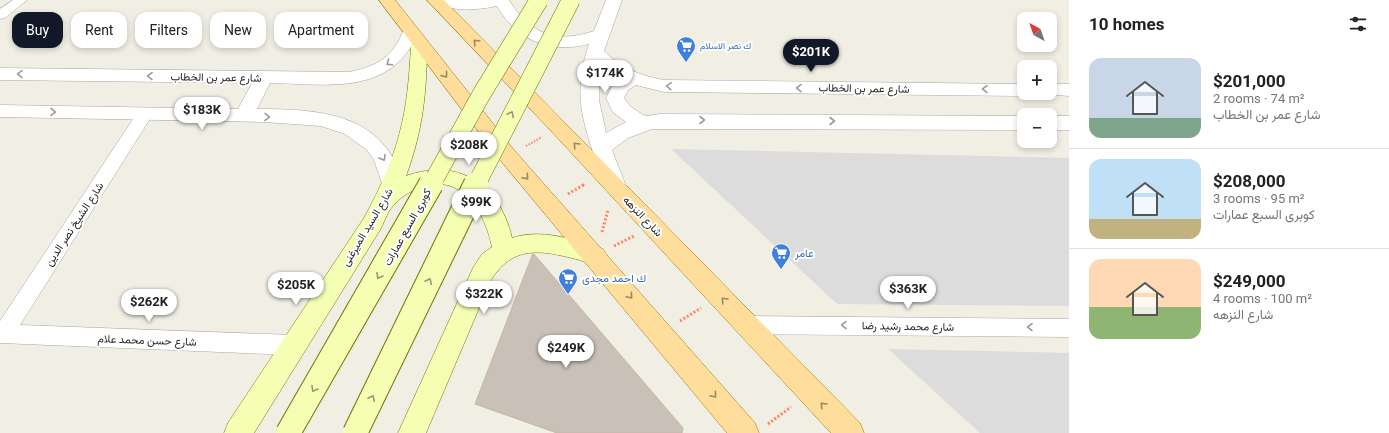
<!DOCTYPE html>
<meta charset="utf-8">
<style>
body{margin:0;font-family:Roboto,Vazirmatn,sans-serif;background:#f2f2f2;color:#202124;height:100vh;display:flex;flex-direction:column;font-size:15px;white-space:nowrap}
*{box-sizing:border-box;margin:0}
p{font-size:13px;color:#757577}
.icon{flex:none;width:22px;height:22px;fill:none;stroke:currentColor;stroke-width:2;stroke-linecap:round;stroke-linejoin:round}
.map{position:relative;flex:1;overflow:hidden}
.details{display:flex;flex-direction:column;background:#fff;width:320px}
.details>*{flex:none}
.hud{position:absolute;left:12px;top:12px;width:380px;height:36px;display:flex;gap:8px}
.needle{width:26px;rotate:320deg}
.controls{position:absolute;left:1017px;top:12px;display:grid;gap:8px}
.controls a{display:grid;place-items:center;width:40px;height:40px;border-radius:8px;background:#fff;box-shadow:0 2px 6px #0003;font-size:20px}
.price{position:absolute;translate:-50% -34px;padding:0 9px;border-radius:14px;background:#fff;color:#222;font-size:13px;line-height:26px;filter:drop-shadow(0 1px 2px #0008)}
.price::after{content:'';position:absolute;left:50%;top:24px;width:12px;height:9px;margin-left:-6px;background:inherit;clip-path:polygon(0 0,100% 0,50% 100%)}
.price.current{background:#111827;color:#fff}
ul{padding:0;list-style:none}
li{display:flex;align-items:center;gap:12px;height:100px;padding:0 20px}
li+li{border-top:1px solid #e0e0e0}
li span{display:grid;place-items:center;flex:none;width:112px;height:80px;border-radius:12px;color:#555}
li>.icon{margin-inline-start:auto}
span .icon{width:48px;height:48px;fill:#fffc;stroke-width:1}
li b{font-size:17px}
h2{display:flex;justify-content:space-between;align-items:center;height:48px;padding:0 20px;font-size:17px}
.tag{padding:0 14px;border-radius:12px;background:#fff;box-shadow:0 2px 6px #0003;font-size:14px;line-height:36px}
.tag.current{background:#111827;color:#fff}
main{display:flex;flex:1;min-height:0}
.map>svg:first-child{display:block}
</style>
<main>
<div class="map">
<svg width="1069" height="433" viewBox="0 0 1069 433">
<rect width="100%" height="100%" fill="#f1eee4"/>
<g fill="#dddcdc">
<polygon points="671,149 1069,158 1069,306 837,304"/>
<polygon points="888,349 1069,353 1069,433 980,433"/>
</g>
<polygon fill="#c9c0b7" stroke="#c4b5a5" points="533,253 683,428 682,433 557,433 475,404"/>
<g fill="none" stroke-linecap="round" stroke-linejoin="round">
<defs>
<g id="minor">
<polygon points="13,0 27,0 5,18 0,19 0,9"/>
<polygon points="145,109 151,110 153,114 20,325 293,335 300,338 304,345 300,352 293,355 0,343 0,321 139,110"/>
<polygon points="747,316 1069,319 1069,337 747,334 740,332 737,325 740,318"/>
</g>
<g id="tertiary">
<path d="M437,0H509C530,34 556,44 594,31L606,0H622L604,51C620,68 641,76 664,80L1024,84V93H1031L1024,96L664,92L636,85L628,90L624,98L630,106L643,115L647,116L660,114L1024,116V130L652,129L628,138L612,150L626,186L622,192L615,194L608,192L604,186C588,132 569,102 589,44C550,54 517,41 497,6C483,9 447,14 437,0ZM600,67L619,79L614,82L606,98L613,112L626,122L606,133L599,100Z"/>
<path d="M411,27L417,28L419,32C390,97 329,84 270,83L257,109C320,109 387,113 403,186L399,192L392,194L385,192L374,160L367,150L345,134L321,126L264,122L0,117V105L238,109L252,83L0,80V68L349,72C366,69 383,63 394,48C399,42 401,35 405,28Z"/>
<polygon points="1050,84 1069,84 1069,96 1044,94 1043,93 1050,93"/>
<rect x="1050" y="116" width="19" height="14"/>
</g>
<path id="secondary" d="M419,38L425,39L427,43C427,91 423,130 406,176C459,157 500,185 512,238C542,228 575,240 603,249L607,256L603,263C593,266 587,262 576,259C540,250 513,245 491,280L426,433H398L473,268L482,254L492,247C485,213 462,172 420,187C411,191 399,198 393,206C387,212 384,223 380,230L254,433H224L228,423L364,218C399,154 408,115 411,43L413,39Z"/>
<g id="primary">
<polygon points="379,0 395,0 514,150 755,423 759,433 727,433 500,160"/>
<polygon points="427,0 444,0 860,423 864,433 831,433 553,133"/>
</g>
</defs>
<use href="#minor" stroke="#a6a6a6" stroke-width="1"/>
<use href="#tertiary" stroke="#a6a6a6" stroke-width="1"/>
<use href="#secondary" stroke="#637c00" stroke-width="1"/>
<use href="#primary" stroke="#9a7500" stroke-width="1"/>
<g stroke="#ff8467" stroke-width="2" stroke-dasharray="1.5 1.5" stroke-linecap="butt">
<polyline points="526,146 542,137"/>
<polyline points="583,185 586,184"/>
</g>
<g stroke="#ff8467" stroke-width="3" stroke-dasharray="2 2" stroke-linecap="butt">
<polyline points="568,194 585,184"/>
<polyline points="602,232 608,210"/>
<polyline points="614,246 634,236"/>
<polyline points="680,321 701,308"/>
<polyline points="768,424 791,407"/>
</g>
<use href="#minor" fill="#fff" fill-rule="evenodd"/>
<use href="#tertiary" fill="#fff" fill-rule="evenodd"/>
<use href="#secondary" fill="#f4ffb4" fill-rule="evenodd"/>
<use href="#primary" fill="#ffdd9b" fill-rule="evenodd"/>
<defs>
<g id="secondary-bridge-far1">
<polyline points="431,185 481,95 539,0"/>
<polyline points="476,185 571,0"/>
</g>
<g id="secondary-bridge">
<polyline points="288,433 431,184"/>
<polyline points="355,433 476,184"/>
</g>
</defs>
<use href="#secondary-bridge-far1" stroke="#637c00" stroke-width="19" stroke-linecap="butt"/>
<use href="#secondary-bridge" stroke="#637c00" stroke-width="26" stroke-linecap="butt"/>
<use href="#secondary-bridge-far1" stroke="#f4ffb4" stroke-width="18"/>
<use href="#secondary-bridge" stroke="#f4ffb4" stroke-width="24"/>
</g>
<defs><path id="oneway-chevron" d="M-2-3.5L2.5 0L-2 3.5" fill="none" stroke-width="1.6" stroke-linecap="round" stroke-linejoin="round"/></defs>
<g stroke="#9a8863">
<use href="#oneway-chevron" transform="translate(476 42) rotate(-134)"/>
<use href="#oneway-chevron" transform="translate(445 75) rotate(52)"/>
<use href="#oneway-chevron" transform="translate(576 145) rotate(-134)"/>
<use href="#oneway-chevron" transform="translate(526 177) rotate(49)"/>
<use href="#oneway-chevron" transform="translate(630 296) rotate(50)"/>
<use href="#oneway-chevron" transform="translate(724 300) rotate(-133)"/>
<use href="#oneway-chevron" transform="translate(714 395) rotate(50)"/>
<use href="#oneway-chevron" transform="translate(823 405) rotate(-134)"/>
</g>
<g stroke="#9a9a9a">
<use href="#oneway-chevron" transform="translate(389 63) rotate(146)"/>
<use href="#oneway-chevron" transform="translate(20 74) rotate(-179)"/>
<use href="#oneway-chevron" transform="translate(150 76) rotate(-179)"/>
<use href="#oneway-chevron" transform="translate(669 86) rotate(-176)"/>
<use href="#oneway-chevron" transform="translate(799 88) rotate(-179)"/>
<use href="#oneway-chevron" transform="translate(985 89) rotate(-179)"/>
<use href="#oneway-chevron" transform="translate(53 112) rotate(1)"/>
<use href="#oneway-chevron" transform="translate(267 117) rotate(2)"/>
<use href="#oneway-chevron" transform="translate(702 120)"/>
<use href="#oneway-chevron" transform="translate(832 121)"/>
<use href="#oneway-chevron" transform="translate(383 158) rotate(60)"/>
<use href="#oneway-chevron" transform="translate(844 325) rotate(-179)"/>
<use href="#oneway-chevron" transform="translate(1030 327) rotate(-179)"/>
</g>
<g stroke="#949a71">
<use href="#oneway-chevron" transform="translate(511 114) rotate(-63)"/>
<use href="#oneway-chevron" transform="translate(379 276) rotate(120)"/>
<use href="#oneway-chevron" transform="translate(429 281) rotate(-64)"/>
<use href="#oneway-chevron" transform="translate(314 389) rotate(120)"/>
<use href="#oneway-chevron" transform="translate(372 398) rotate(-64)"/>
</g>
<defs>
<symbol id="supermarket-pin" viewBox="-11 -11 22 30"><path d="M0 17L-7.5 6A9.5 9.5 0 1 1 7.5 6Z" fill="#3f7fe0" stroke="#fff"/><path d="M-6-5.5h2.5l.6 2H6L4.5 2H-2.5L-4.4-4H-6ZM-1.5 3.2a1.3 1.3 0 1 0 .1 0ZM3 3.2a1.3 1.3 0 1 0 .1 0Z" fill="#fff"/></symbol>
</defs>
<g fill-rule="evenodd">
<use href="#supermarket-pin" x="675" y="35" width="22" height="30"/>
<use href="#supermarket-pin" x="770" y="242" width="22" height="30"/>
<use href="#supermarket-pin" x="557" y="267" width="22" height="30"/>
</g>
<g text-anchor="middle" stroke-width="4" stroke-linejoin="round" paint-order="stroke">
<g font-size="9" fill="#366cbe" stroke="#fff" text-anchor="start">
<text x="700" y="49">ك نصر الاسلام</text>
</g>
<g font-size="11" fill="#1f1f1f" stroke="#fff">
<text transform="translate(216 77) rotate(1)" y="4">شارع عمر بن الخطاب</text>
<text transform="translate(864 88) rotate(1)" y="4">شارع عمر بن الخطاب</text>
<text transform="translate(643 216) rotate(46)" y="4">شارع النزهه</text>
<text transform="translate(74 224) rotate(-57)" y="4">شارع الشيخ نصر الدين</text>
<text transform="translate(367 227) rotate(-59)" y="4">شارع السيد الميرغنى</text>
<text transform="translate(407 227) rotate(-61)" y="4">كوبرى السبع عمارات</text>
<text transform="translate(908 326) rotate(1)" y="4">شارع محمد رشيد رضا</text>
<text transform="translate(147 340) rotate(2)" y="4">شارع حسن محمد علام</text>
</g>
<g font-size="11" fill="#366cbe" stroke="#fff" text-anchor="start">
<text x="795" y="257">عامر</text>
<text x="582" y="282">ك احمد مجدى</text>
</g>
</g>
</svg>
<div class="controls">
<a><svg class="needle" viewBox="-14 -14 28 28"><path d="M0-13l5 13h-10z" fill="#e53935"/><path d="M0 13l5-13h-10z" fill="#757577"/></svg></a>
<a>+</a>
<a>−</a>
</div>
<b class="price current" style="left:811px;top:73px">$201K</b>
<b class="price" style="left:605px;top:94px">$174K</b>
<b class="price" style="left:202px;top:131px">$183K</b>
<b class="price" style="left:469px;top:166px">$208K</b>
<b class="price" style="left:476px;top:223px">$99K</b>
<b class="price" style="left:296px;top:306px">$205K</b>
<b class="price" style="left:908px;top:310px">$363K</b>
<b class="price" style="left:484px;top:315px">$322K</b>
<b class="price" style="left:149px;top:323px">$262K</b>
<b class="price" style="left:566px;top:369px">$249K</b>
<div class="hud">
<a class="tag current">Buy</a>
<a class="tag">Rent</a>
<a class="tag">Filters</a>
<a class="tag">New</a>
<a class="tag">Apartment</a>
</div>
</div>
<section class="details">
<h2>10 homes<svg class="icon" aria-label="filters" viewBox="0 0 24 24"><path d="M4 7h16M4 17h16"/><circle cx="9" cy="7" r="2"/><circle cx="15" cy="17" r="2"/></svg></h2>
<ul>
<li><span style="background:linear-gradient(#c9d6e8 75%,#7fa58c 0)"><svg class="icon" aria-label="home" viewBox="0 0 24 24"><path d="M3 11l9-7 9 7M6 9v11h12V9"/></svg></span><div><b>$201,000</b><p>2 rooms · 74 m²</p><p>شارع عمر بن الخطاب</p></div></li>
<li><span style="background:linear-gradient(#bfe0f5 75%,#c2b280 0)"><svg class="icon" aria-label="home" viewBox="0 0 24 24"><path d="M3 11l9-7 9 7M6 9v11h12V9"/></svg></span><div><b>$208,000</b><p>3 rooms · 95 m²</p><p>كوبرى السبع عمارات</p></div></li>
<li><span style="background:linear-gradient(#ffd9b3 60%,#8fb573 0)"><svg class="icon" aria-label="home" viewBox="0 0 24 24"><path d="M3 11l9-7 9 7M6 9v11h12V9"/></svg></span><div><b>$249,000</b><p>4 rooms · 100 m²</p><p>شارع النزهه</p></div></li>
</ul>
</section>
</main>
